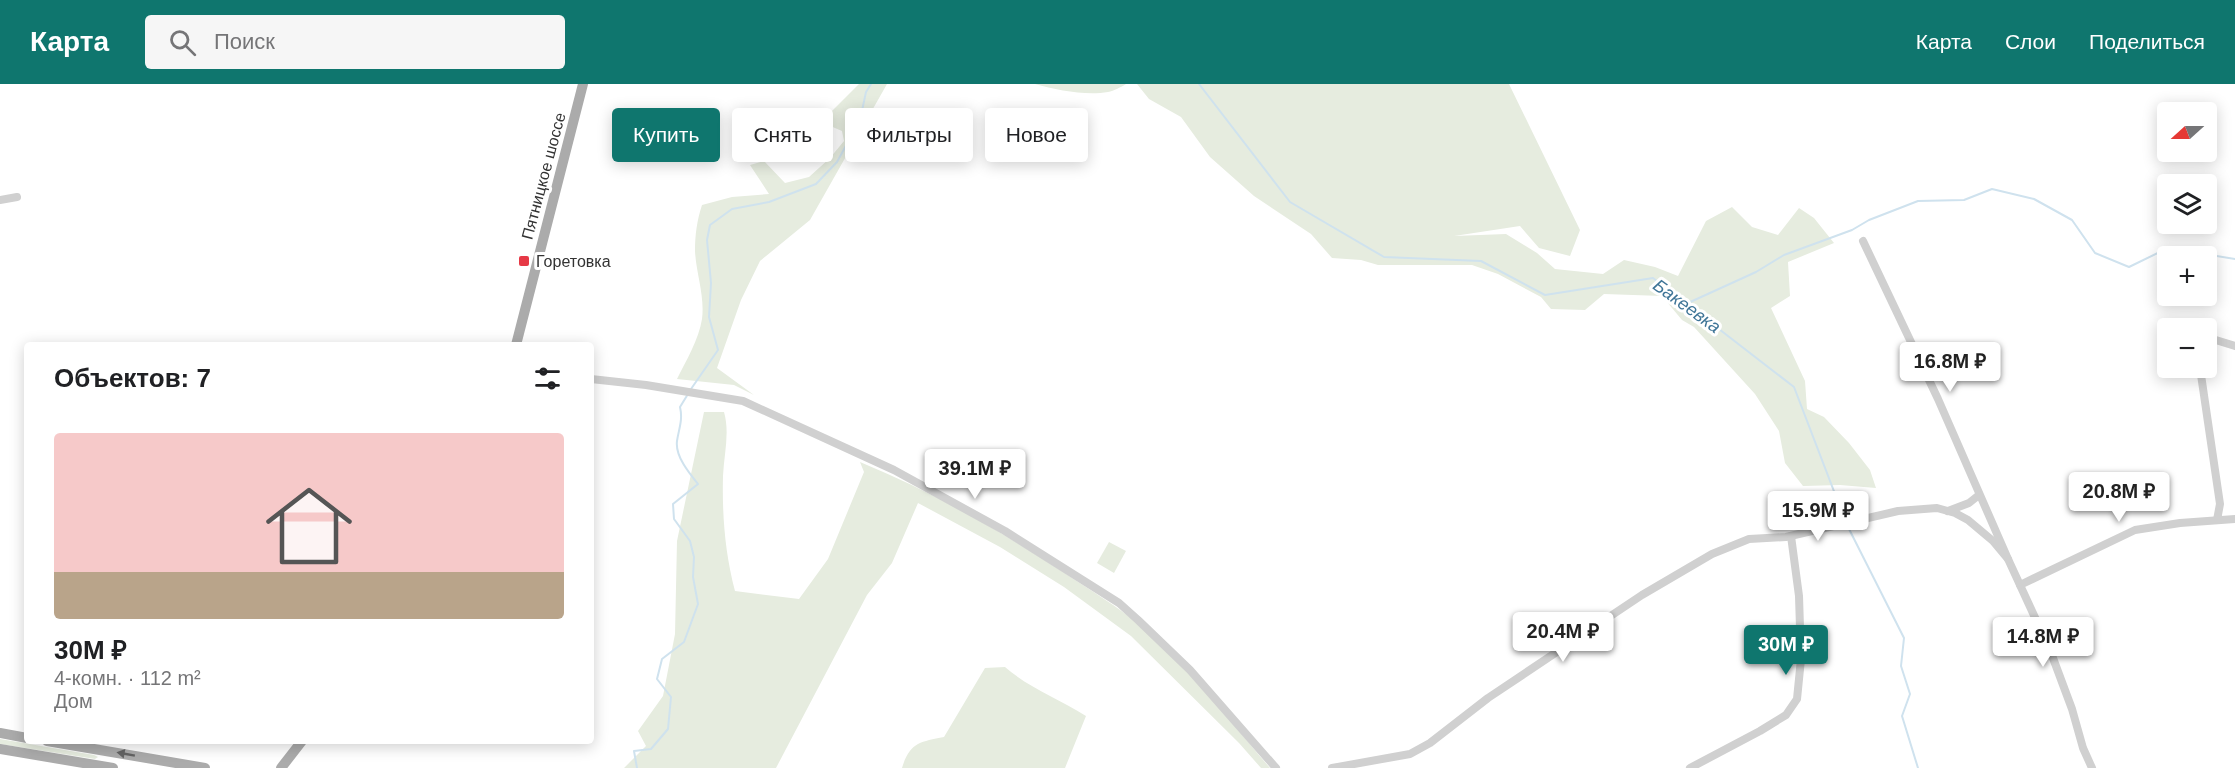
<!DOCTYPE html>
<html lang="ru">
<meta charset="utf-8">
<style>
body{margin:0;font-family:Arial,sans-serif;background:#f6f6f6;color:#202124;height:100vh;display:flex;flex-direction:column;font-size:22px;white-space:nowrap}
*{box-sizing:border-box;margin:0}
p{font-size:20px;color:#757577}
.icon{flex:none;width:33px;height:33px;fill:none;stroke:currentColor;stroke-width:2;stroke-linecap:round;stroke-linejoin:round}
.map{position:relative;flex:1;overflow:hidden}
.sheet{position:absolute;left:24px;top:258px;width:570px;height:402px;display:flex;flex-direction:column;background:#fff;border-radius:6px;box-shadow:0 3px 15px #0003}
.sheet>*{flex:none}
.hud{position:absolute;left:612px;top:24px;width:570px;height:54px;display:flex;gap:12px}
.needle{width:39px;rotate:249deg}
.controls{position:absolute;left:2157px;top:18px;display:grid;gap:12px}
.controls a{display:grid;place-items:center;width:60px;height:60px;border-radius:6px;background:#fff;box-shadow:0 3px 15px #0003;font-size:30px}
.price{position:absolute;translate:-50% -51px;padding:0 14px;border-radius:6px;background:#fff;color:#222;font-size:20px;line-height:39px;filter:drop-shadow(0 2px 3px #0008)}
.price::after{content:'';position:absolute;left:50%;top:36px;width:18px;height:14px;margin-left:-9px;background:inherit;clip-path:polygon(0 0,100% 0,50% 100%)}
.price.selected{background:#0f766e;color:#fff}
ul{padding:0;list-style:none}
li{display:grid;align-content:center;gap:12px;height:318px;padding:0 30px}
li span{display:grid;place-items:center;height:186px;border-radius:6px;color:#555}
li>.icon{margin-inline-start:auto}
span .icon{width:108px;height:108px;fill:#fffc;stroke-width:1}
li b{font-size:26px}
h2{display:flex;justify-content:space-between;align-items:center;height:72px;padding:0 30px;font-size:26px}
.tag{padding:0 21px;border-radius:6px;background:#fff;box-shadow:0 3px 15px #0003;font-size:21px;line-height:54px}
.tag.selected{background:#0f766e;color:#fff}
header{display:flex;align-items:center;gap:36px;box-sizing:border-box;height:84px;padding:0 30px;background:#0f766e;color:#fff}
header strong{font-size:28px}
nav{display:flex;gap:33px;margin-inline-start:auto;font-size:21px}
.search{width:420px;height:54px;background:#f6f6f6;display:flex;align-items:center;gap:15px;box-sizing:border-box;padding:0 21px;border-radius:6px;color:#757577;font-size:22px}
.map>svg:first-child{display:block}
</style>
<header>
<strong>Карта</strong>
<div class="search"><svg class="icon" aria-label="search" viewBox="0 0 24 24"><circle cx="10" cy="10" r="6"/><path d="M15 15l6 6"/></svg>Поиск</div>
<nav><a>Карта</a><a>Слои</a><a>Поделиться</a></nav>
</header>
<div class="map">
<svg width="2235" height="684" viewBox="0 0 2235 684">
<rect width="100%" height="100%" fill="#fff"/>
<g fill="#e6ecdf">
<path d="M859,0H887L810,136L760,177L741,216L717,284L754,311L734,301L677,295C686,277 699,255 702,235C705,212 696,189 695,167C695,151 697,136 702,121L732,113L769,110L750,81L764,77L785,99L809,93L830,74L844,57L842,47L821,38Z"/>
<path d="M1035,0H1126C1121,3 1114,7 1108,8C1086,12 1057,6 1035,0Z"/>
<polygon points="1137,0 1509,0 1580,146 1570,172 1539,164 1520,142 1454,152 1506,150 1537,169 1555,185 1603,190 1624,176 1655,183 1678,192 1706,137 1732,123 1752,143 1778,151 1799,124 1814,134 1834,159 1788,178 1790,212 1771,224 1805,297 1807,325 1824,333 1849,359 1870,386 1876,404 1840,401 1803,402 1785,379 1779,347 1755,310 1694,243 1682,236 1662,212 1604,210 1585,226 1551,225 1541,213 1498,190 1472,181 1378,181 1361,176 1332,174 1311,150 1254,112 1210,73 1181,33 1149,15"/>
<path d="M704,328H724C730,349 724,370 723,392C722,431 725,469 735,507L799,515L828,475L864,388L860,378C931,407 999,446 1063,488C1090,506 1117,522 1142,543C1190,583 1229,636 1270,684H1261L1239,659L1131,552L1064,503L1000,463L918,419L892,479L867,511L776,684H624L646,662L638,647L663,612L675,550L677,457Z"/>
<polygon points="1109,458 1126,467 1114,489 1097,479"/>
<path d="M1005,583C1029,604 1059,615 1086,632L1065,684H902C910,658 920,658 944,653L985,584Z"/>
<polygon points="0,655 94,671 98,673 95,675 0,660"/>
</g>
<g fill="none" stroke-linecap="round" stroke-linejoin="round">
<g stroke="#cfe2ee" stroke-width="2">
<polyline points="1199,0 1290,118 1384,173 1481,177 1545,211 1653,194 1794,303 1845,436"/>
<polyline points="1688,219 1756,188 1784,171 1852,146 1869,136 1918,117 1964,116 1992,105 2034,115 2072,136 2095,169 2129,183 2168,164 2235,175"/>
<polyline points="691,305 718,266 709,233 711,199 707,156 710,141 732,125 769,118 816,100 837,78 860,36 866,8 871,0"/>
<polyline points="1847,441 1904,554 1901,582 1910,610 1902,632 1918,684"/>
<path d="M637,684L634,667L651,665L668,645L671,613L657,595L662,575L684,558L698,520L693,493L694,473L690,457L674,435L673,420L698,400C689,389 675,372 677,357C679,344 683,336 680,323L688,310"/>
</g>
<g stroke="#d0d0d0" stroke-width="8">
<polyline points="0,116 17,113"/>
<polyline points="1863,157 1938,315 2008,475 2050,566 2072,625 2083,664 2092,684"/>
<polyline points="2206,253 2235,262"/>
<polyline points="2200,284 2220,420 2217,436"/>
<polyline points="591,295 646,301 743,317 894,386 1005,447 1119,519 1138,536 1190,586 1276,684"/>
<polyline points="1948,427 1969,419 1979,411"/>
<polyline points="2020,501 2135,446 2180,439 2235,435"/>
<polyline points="1332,684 1410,670 1430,659 1488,614 1642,511 1712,470 1749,455 1786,453 1898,427 1937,424 1955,429 1968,436 1993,457 2008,475"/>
<polyline points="1690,684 1760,647 1786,631 1797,615 1801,575 1799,512 1791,452"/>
</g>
<g stroke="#ababab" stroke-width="10">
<polyline points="516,261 583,0"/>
<polyline points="0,649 27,654"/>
<polyline points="47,657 205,684"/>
<polyline points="0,665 113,684"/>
<polyline points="281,684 302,657"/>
</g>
</g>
<defs><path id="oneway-solid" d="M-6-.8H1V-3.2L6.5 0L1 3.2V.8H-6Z" transform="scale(1.5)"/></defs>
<use fill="#636363" href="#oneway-solid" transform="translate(126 670) rotate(-170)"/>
<rect fill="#e63946" stroke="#fff" stroke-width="2" x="518" y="171" width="12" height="12" rx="3"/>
<g text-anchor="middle" stroke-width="6" stroke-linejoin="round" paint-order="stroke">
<g font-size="16" fill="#333" stroke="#fff">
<text transform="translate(543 92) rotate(-75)" y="6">Пятницкое шоссе</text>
</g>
<g font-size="16" fill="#333" stroke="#fff" text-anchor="start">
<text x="536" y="183">Горетовка</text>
</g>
<g font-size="18" font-style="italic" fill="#3f7597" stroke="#fff">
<text transform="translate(1687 222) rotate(36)" y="6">Бакеевка</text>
</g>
</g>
</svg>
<div class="controls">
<a><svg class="needle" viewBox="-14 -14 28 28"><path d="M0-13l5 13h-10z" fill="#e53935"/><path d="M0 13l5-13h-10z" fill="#757577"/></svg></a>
<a><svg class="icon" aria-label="layers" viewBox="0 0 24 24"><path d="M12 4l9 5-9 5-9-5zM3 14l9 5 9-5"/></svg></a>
<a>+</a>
<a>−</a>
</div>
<b class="price" style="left:1950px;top:309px">16.8M ₽</b>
<b class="price" style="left:975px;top:416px">39.1M ₽</b>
<b class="price" style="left:2119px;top:439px">20.8M ₽</b>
<b class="price" style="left:1818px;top:458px">15.9M ₽</b>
<b class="price" style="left:1563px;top:579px">20.4M ₽</b>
<b class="price" style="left:2043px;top:584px">14.8M ₽</b>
<b class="price selected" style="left:1786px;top:592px">30M ₽</b>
<div class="hud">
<a class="tag selected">Купить</a>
<a class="tag">Снять</a>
<a class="tag">Фильтры</a>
<a class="tag">Новое</a>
</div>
<section class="sheet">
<h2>Объектов: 7<svg class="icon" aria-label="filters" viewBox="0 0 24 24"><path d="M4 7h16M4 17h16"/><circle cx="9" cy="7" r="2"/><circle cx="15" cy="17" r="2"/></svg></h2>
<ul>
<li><span style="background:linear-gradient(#f6c9c9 75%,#b9a48a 0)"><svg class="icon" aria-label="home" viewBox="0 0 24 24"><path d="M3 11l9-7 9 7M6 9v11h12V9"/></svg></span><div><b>30M ₽</b><p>4-комн. · 112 m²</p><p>Дом</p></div></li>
</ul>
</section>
</div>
